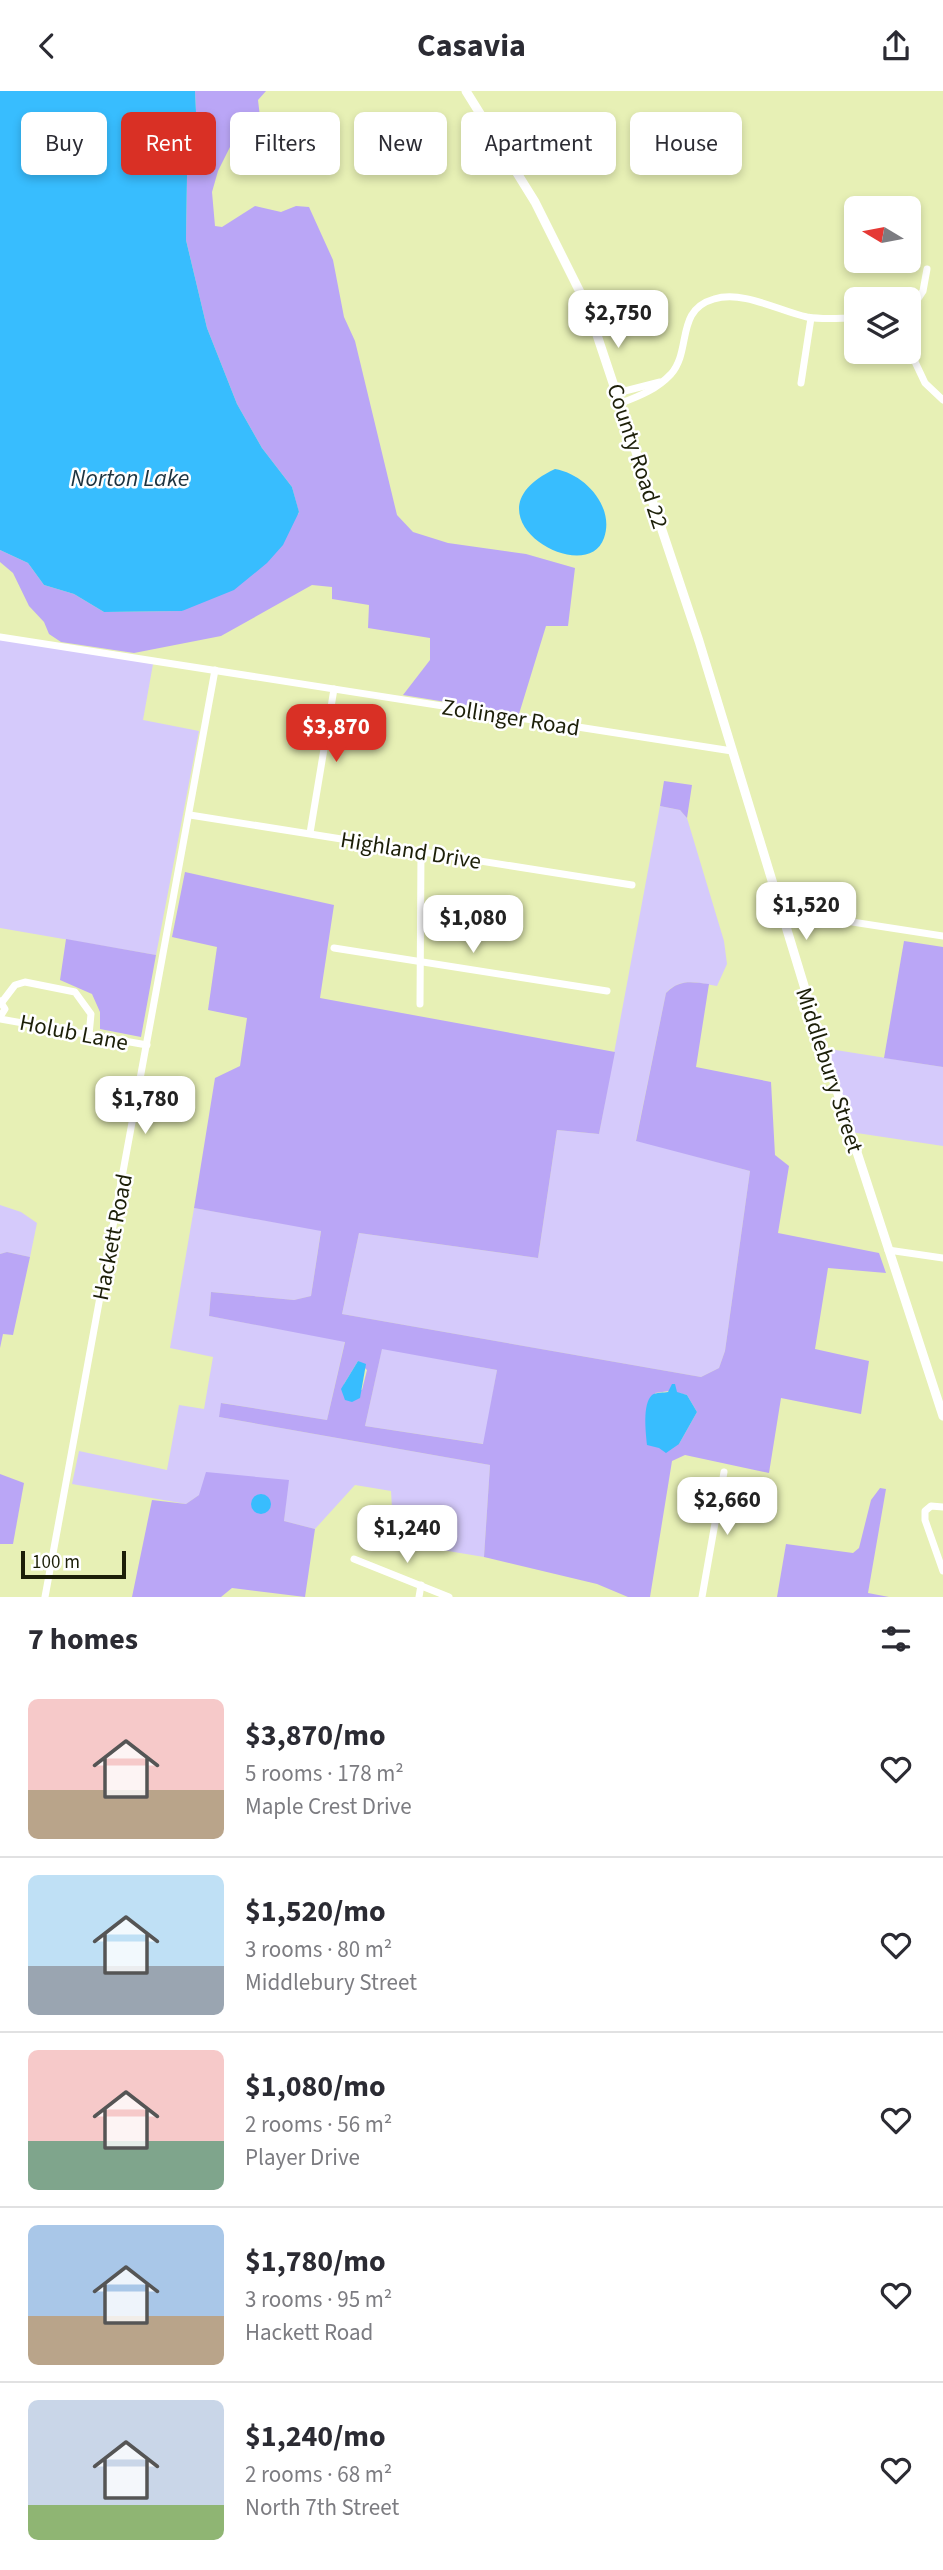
<!DOCTYPE html>
<meta charset="utf-8">
<style>
body{margin:0;font-family:"Source Sans 3",sans-serif;background:#f2f2f3;color:#2b2b33;height:100vh;display:flex;flex-direction:column;font-size:26px;white-space:nowrap}
*{box-sizing:border-box;margin:0}
p{font-size:23px;color:#7c7c81}
.icon{flex:none;width:38px;height:38px;fill:none;stroke:currentColor;stroke-width:2;stroke-linecap:round;stroke-linejoin:round}
.map{position:relative;height:1506px;overflow:hidden}
.drawer{display:flex;flex-direction:column;background:#fff;flex:1}
.drawer>*{flex:none}
.banner{position:absolute;left:21px;top:21px;width:901px;height:63px;display:flex;gap:14px}
.needle{width:46px;rotate:280deg}
.buttons{position:absolute;left:844px;top:105px;display:grid;gap:14px}
.buttons a{display:grid;place-items:center;width:77px;height:77px;border-radius:10px;background:#fff;box-shadow:0 4px 10px #0003;font-size:35px}
.scale{position:absolute;left:21px;bottom:18px;width:105px;box-sizing:border-box;padding-left:7px;border:4px solid #1c1f08;border-top:0;font-size:19px;line-height:24px;white-space:nowrap;color:#1c1f08;-webkit-text-stroke:5px #fff;paint-order:stroke}
.price{position:absolute;translate:-50% -60px;padding:0 16px;border-radius:14px;background:#fff;color:#222;font-size:23px;line-height:46px;filter:drop-shadow(0 2px 4px #0008)}
.price::after{content:'';position:absolute;left:50%;top:42px;width:21px;height:16px;margin-left:-10px;background:inherit;clip-path:polygon(0 0,100% 0,50% 100%)}
.price.selected{background:#d93025;color:#fff}
ul{padding:0;list-style:none}
li{display:flex;align-items:center;gap:21px;height:175px;padding:0 28px}
li+li{border-top:2px solid #e1e1e2}
li span{display:grid;place-items:center;flex:none;width:196px;height:140px;border-radius:10px;color:#555}
li>.icon{margin-inline-start:auto}
span .icon{width:84px;height:84px;fill:#fffc;stroke-width:1}
li b{font-size:30px}
h2{display:flex;justify-content:space-between;align-items:center;height:84px;padding:0 28px;font-size:30px}
.tag{padding:0 24px;border-radius:10px;background:#fff;box-shadow:0 4px 10px #0003;font-size:24px;line-height:63px}
.tag.selected{background:#d93025;color:#fff}
header{display:flex;justify-content:space-between;align-items:center;height:91px;padding:0 28px;background:#fff;font-size:32px;font-weight:700}
.map>svg:first-child{display:block}
</style>
<header><svg class="icon" aria-label="back" viewBox="0 0 24 24"><path d="M15 5l-7 7 7 7"/></svg>Casavia<svg class="icon" aria-label="share" viewBox="0 0 24 24"><path d="M12 15V3M7 8l5-5 5 5M5 13v7h14v-7"/></svg></header>
<div class="map">
<svg width="943" height="1506" viewBox="0 0 943 1506">
<rect width="100%" height="100%" fill="#e7f0b5"/>
<g fill="#d5cafb">
<polygon points="0,546 153,573 143,629 199,640 156,864 0,837"/>
<path d="M660,715L680,719L687,727L724,850L727,873L717,895C697,892 681,886 666,902L636,1049L750,1080L725,1260L719,1277L701,1286L342,1223L359,1142L538,1167L557,1039L599,1043Z"/>
<polygon points="823,957 943,976 943,1055 850,1041"/>
<polygon points="0,1114 21,1121 37,1132 30,1166 7,1161 0,1163"/>
<polygon points="194,1117 321,1139 311,1205 294,1209 211,1201 209,1225 345,1250 327,1329 222,1312 219,1326 490,1374 484,1466 394,1451 391,1400 355,1394 315,1438 284,1430 288,1389 199,1404 186,1413 72,1393 79,1360 167,1379 179,1314 204,1318 213,1266 170,1257"/>
<polygon points="382,1257 497,1279 484,1353 365,1335"/>
</g>
<g fill="#baa6f6" fill-rule="evenodd">
<polygon points="195,0 266,0 258,9 260,26 240,36 218,80 212,101 215,135 222,136 255,115 281,121 296,115 309,116 333,169 344,226 355,250 397,424 413,441 448,452 526,463 575,477 568,535 546,535 519,623 403,604 430,569 430,547 368,537 369,514 332,508 332,496 312,494 221,545 134,562 61,551 49,543 44,531 29,515 13,482 0,471 0,459 28,472 44,494 74,503 104,521 182,520 299,422 292,396 262,357 237,313 207,237 186,149 187,85 197,42"/>
<polygon points="664,690 692,694 687,727 680,719 660,715"/>
<path d="M185,781L334,814L320,907L615,961L599,1043L557,1039L538,1167L359,1142L342,1223L701,1286L719,1277L725,1260L750,1080L636,1050L666,902C680,888 691,891 709,893L696,976L771,991L775,1064L789,1075L778,1142L879,1162L886,1182L828,1177L815,1258L869,1270L861,1323L781,1307L769,1382L685,1364L672,1370L650,1506H628L597,1493L484,1466L490,1374L219,1326L221,1312L327,1329L345,1251L209,1225L211,1201L294,1209L311,1205L321,1140L194,1117L215,987L240,975L247,927L208,919L217,856L172,846ZM382,1258L497,1279L483,1353L365,1335ZM358,1270L367,1279L362,1299L344,1293ZM669,1300L687,1304L697,1321L679,1353L655,1302Z"/>
<polygon points="66,848 156,864 141,946 100,938 100,921 92,903 60,889"/>
<polygon points="904,850 943,856 943,976 884,967"/>
<polygon points="7,1161 30,1166 13,1244 3,1243 0,1257 0,1163"/>
<polygon points="206,1381 289,1389 284,1430 315,1438 305,1506 232,1497 221,1506 132,1506 152,1409 186,1413 199,1404"/>
<polygon points="0,1383 24,1392 13,1453 0,1453"/>
<polygon points="880,1397 886,1398 868,1502 889,1506 777,1506 786,1453 853,1462 859,1457 871,1409"/>
</g>
<g fill="#38bdfe">
<polygon points="0,0 195,0 197,42 187,85 186,149 207,237 237,313 262,357 292,396 299,421 283,454 267,472 234,499 182,520 104,521 74,503 44,494 28,472 0,459"/>
<path d="M555,378C585,383 615,416 604,447C586,499 458,423 555,378Z"/>
<polygon points="358,1270 366,1273 360,1307 352,1311 345,1309 341,1298"/>
<path d="M672,1293H675L677,1301L687,1304L697,1321L679,1353L666,1362L659,1357L647,1354C646,1342 642,1313 652,1304C656,1301 664,1302 668,1301Z"/>
<circle cx="261" cy="1413" r="10"/>
</g>
<g fill="none" stroke-linecap="round" stroke-linejoin="round">
<g stroke="#fff" stroke-width="7">
<polyline points="908,223 923,200 927,178"/>
<polyline points="908,256 925,292 943,309"/>
<polyline points="801,292 811,227"/>
<polyline points="617,302 660,291"/>
<path d="M621,312C640,305 657,298 671,283C692,259 675,219 714,208C743,199 779,220 807,226C823,229 840,227 856,227"/>
<polyline points="0,546 732,660"/>
<polyline points="190,724 632,794"/>
<polyline points="310,742 334,598"/>
<polyline points="781,820 943,845"/>
<polyline points="334,857 607,900"/>
<polyline points="0,910 5,918 0,926"/>
<polyline points="2,911 15,894 25,891 75,901 91,923 89,944"/>
<polyline points="420,913 421,761"/>
<polyline points="0,928 147,954"/>
<polyline points="888,1159 943,1167"/>
<polyline points="943,1416 931,1415 925,1420 925,1429 943,1480"/>
<polyline points="354,1468 449,1506"/>
<polyline points="45,1506 215,579"/>
<polyline points="419,1506 421,1494"/>
<polyline points="702,1506 724,1381"/>
</g>
<polyline stroke="#fff" stroke-width="9" points="466,0 535,111 588,217 699,550 823,957 943,1325"/>
</g>
<g text-anchor="middle" stroke-width="5" stroke-linejoin="round" paint-order="stroke">
<g font-size="23" fill="#1c1f08" stroke="#fff">
<text transform="translate(638 365) rotate(72)" y="8">County Road 22</text>
<text transform="translate(511 626) rotate(9)" y="8">Zollinger Road</text>
<text transform="translate(411 759) rotate(9)" y="8">Highland Drive</text>
<text transform="translate(74 941) rotate(11)" y="8">Holub Lane</text>
<text transform="translate(830 979) rotate(72)" y="8">Middlebury Street</text>
<text transform="translate(112 1146) rotate(-79)" y="8">Hackett Road</text>
</g>
<g font-size="24" font-style="italic" fill="#1e3440" stroke="#fff">
<text x="130" y="395">Norton Lake</text>
</g>
</g>
</svg>
<div class="buttons">
<a><svg class="needle" viewBox="-14 -14 28 28"><path d="M0-13l5 13h-10z" fill="#e53935"/><path d="M0 13l5-13h-10z" fill="#7c7c81"/></svg></a>
<a><svg class="icon" aria-label="layers" viewBox="0 0 24 24"><path d="M12 4l9 5-9 5-9-5zM3 14l9 5 9-5"/></svg></a>
</div>
<div class="scale">100 m</div>
<b class="price" style="left:618px;top:259px">$2,750</b>
<b class="price selected" style="left:336px;top:673px">$3,870</b>
<b class="price" style="left:806px;top:851px">$1,520</b>
<b class="price" style="left:473px;top:864px">$1,080</b>
<b class="price" style="left:145px;top:1045px">$1,780</b>
<b class="price" style="left:727px;top:1446px">$2,660</b>
<b class="price" style="left:407px;top:1474px">$1,240</b>
<div class="banner">
<a class="tag">Buy</a>
<a class="tag selected">Rent</a>
<a class="tag">Filters</a>
<a class="tag">New</a>
<a class="tag">Apartment</a>
<a class="tag">House</a>
</div>
</div>
<section class="drawer">
<h2>7 homes<svg class="icon" aria-label="filters" viewBox="0 0 24 24"><path d="M4 7h16M4 17h16"/><circle cx="9" cy="7" r="2"/><circle cx="15" cy="17" r="2"/></svg></h2>
<ul>
<li><span style="background:linear-gradient(#f6c9c9 65%,#b9a48a 0)"><svg class="icon" aria-label="home" viewBox="0 0 24 24"><path d="M3 11l9-7 9 7M6 9v11h12V9"/></svg></span><div><b>$3,870/mo</b><p>5 rooms · 178 m²</p><p>Maple Crest Drive</p></div><svg class="icon" aria-label="heart" viewBox="0 0 24 24"><path d="M12 20l-8-8c-3-5 5-10 8-4 3-6 11-1 8 4z"/></svg></li>
<li><span style="background:linear-gradient(#bfe0f5 65%,#9aa5b1 0)"><svg class="icon" aria-label="home" viewBox="0 0 24 24"><path d="M3 11l9-7 9 7M6 9v11h12V9"/></svg></span><div><b>$1,520/mo</b><p>3 rooms · 80 m²</p><p>Middlebury Street</p></div><svg class="icon" aria-label="heart" viewBox="0 0 24 24"><path d="M12 20l-8-8c-3-5 5-10 8-4 3-6 11-1 8 4z"/></svg></li>
<li><span style="background:linear-gradient(#f6c9c9 65%,#7fa58c 0)"><svg class="icon" aria-label="home" viewBox="0 0 24 24"><path d="M3 11l9-7 9 7M6 9v11h12V9"/></svg></span><div><b>$1,080/mo</b><p>2 rooms · 56 m²</p><p>Player Drive</p></div><svg class="icon" aria-label="heart" viewBox="0 0 24 24"><path d="M12 20l-8-8c-3-5 5-10 8-4 3-6 11-1 8 4z"/></svg></li>
<li><span style="background:linear-gradient(#a9c7e8 65%,#b9a48a 0)"><svg class="icon" aria-label="home" viewBox="0 0 24 24"><path d="M3 11l9-7 9 7M6 9v11h12V9"/></svg></span><div><b>$1,780/mo</b><p>3 rooms · 95 m²</p><p>Hackett Road</p></div><svg class="icon" aria-label="heart" viewBox="0 0 24 24"><path d="M12 20l-8-8c-3-5 5-10 8-4 3-6 11-1 8 4z"/></svg></li>
<li><span style="background:linear-gradient(#c9d6e8 75%,#8fb573 0)"><svg class="icon" aria-label="home" viewBox="0 0 24 24"><path d="M3 11l9-7 9 7M6 9v11h12V9"/></svg></span><div><b>$1,240/mo</b><p>2 rooms · 68 m²</p><p>North 7th Street</p></div><svg class="icon" aria-label="heart" viewBox="0 0 24 24"><path d="M12 20l-8-8c-3-5 5-10 8-4 3-6 11-1 8 4z"/></svg></li>
</ul>
</section>
